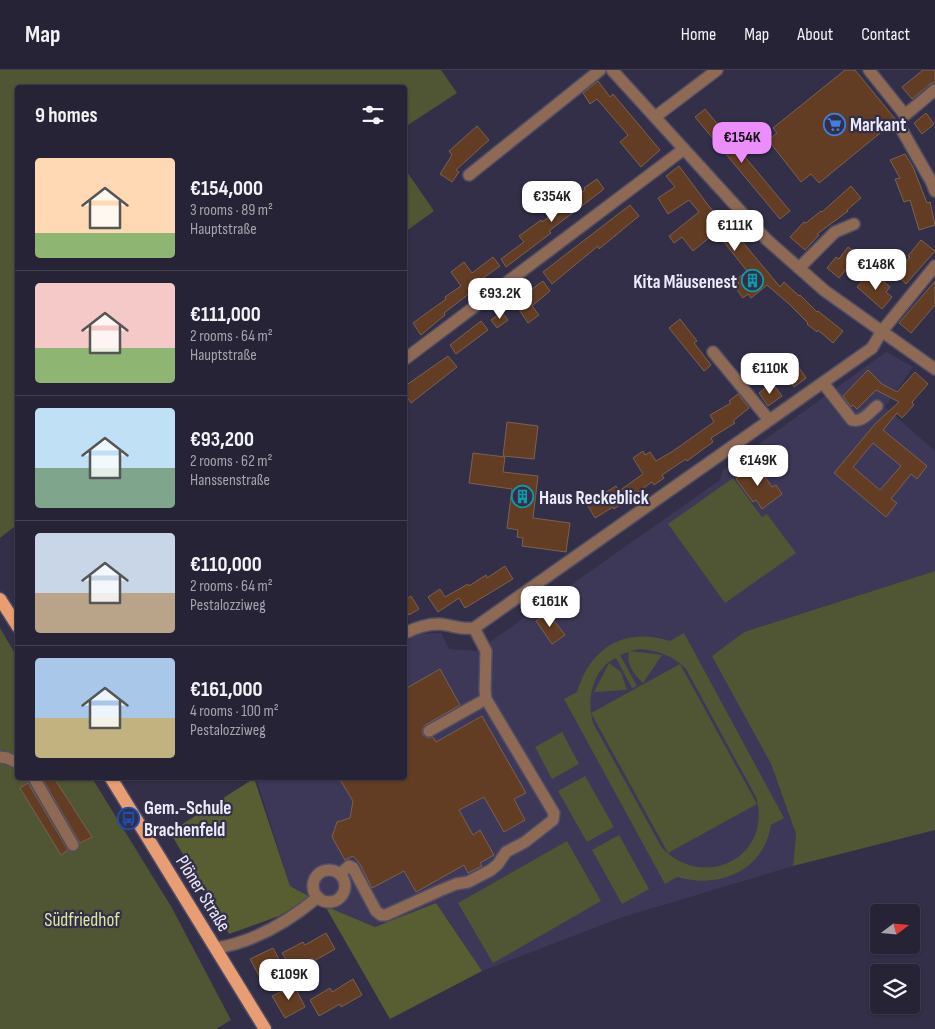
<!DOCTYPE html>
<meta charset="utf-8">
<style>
body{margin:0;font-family:"Sofia Sans Condensed",sans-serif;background:#322f42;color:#f1f3f6;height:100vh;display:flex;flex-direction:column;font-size:19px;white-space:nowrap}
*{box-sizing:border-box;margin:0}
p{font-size:16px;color:#a4a4ad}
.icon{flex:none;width:28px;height:28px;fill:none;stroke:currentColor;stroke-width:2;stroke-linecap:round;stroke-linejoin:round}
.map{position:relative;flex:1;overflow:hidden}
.drawer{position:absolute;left:15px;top:15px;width:392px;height:695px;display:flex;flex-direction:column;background:#262336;border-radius:5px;box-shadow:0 1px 4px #0004,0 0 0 1px #424051}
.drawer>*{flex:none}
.needle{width:32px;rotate:74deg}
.buttons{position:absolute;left:870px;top:834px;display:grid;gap:10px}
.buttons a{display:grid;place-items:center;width:50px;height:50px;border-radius:5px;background:#262336;box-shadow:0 1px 4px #0004,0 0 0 1px #424051;font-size:25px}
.price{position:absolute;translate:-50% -42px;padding:0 11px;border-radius:10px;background:#fff;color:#222;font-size:16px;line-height:32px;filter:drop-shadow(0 1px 2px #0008)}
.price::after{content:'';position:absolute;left:50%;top:30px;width:15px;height:11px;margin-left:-8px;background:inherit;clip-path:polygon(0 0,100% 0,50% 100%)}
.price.selected{background:#eb8dfb;color:#111}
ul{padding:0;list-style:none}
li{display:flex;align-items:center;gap:15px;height:125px;padding:0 20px}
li+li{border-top:1px solid #424051}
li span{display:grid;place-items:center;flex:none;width:140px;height:100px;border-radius:5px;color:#555}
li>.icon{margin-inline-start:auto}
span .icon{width:60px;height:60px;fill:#fffc;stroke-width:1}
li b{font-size:21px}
h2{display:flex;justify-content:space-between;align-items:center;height:60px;padding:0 20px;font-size:21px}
header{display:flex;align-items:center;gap:30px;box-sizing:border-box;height:70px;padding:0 25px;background:#262336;border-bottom:1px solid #424051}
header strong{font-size:24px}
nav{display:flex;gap:28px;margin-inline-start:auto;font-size:18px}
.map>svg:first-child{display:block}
</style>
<header>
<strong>Map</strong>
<nav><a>Home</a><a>Map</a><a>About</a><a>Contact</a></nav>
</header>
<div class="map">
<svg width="935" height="959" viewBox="0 0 935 959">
<rect width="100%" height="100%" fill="#332f48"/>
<polygon fill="#3d3857" points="886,282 913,297 885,337 935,381 935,501 744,562 713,586 771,694 796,764 793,796 623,847 482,901 436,833 375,857 325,836 290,816 256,708 405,708 405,571 417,564 441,563 449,579 477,581 720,410 723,400"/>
<g fill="#505533" fill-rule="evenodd">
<polygon points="0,0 441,0 457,23 405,57 405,18 18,18 18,454 0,468"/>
<polygon points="405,99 434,141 405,162"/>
<polygon points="733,408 762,447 767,444 796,483 725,533 668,454"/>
<polygon points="935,501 935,760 793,796 796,764 771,694 712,586 744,562"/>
<polygon points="0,558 17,587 18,708 92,708 172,838 231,950 216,959 0,959"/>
<path d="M684,563L784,748L771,755C763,802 719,819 677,807L665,814L564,629L577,622C591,577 624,557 670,571ZM641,579C660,581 673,586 686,599L756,727C773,786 705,822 662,778L593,653L591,643L668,783L757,734L680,594L591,643C588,622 596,597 616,588L632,618L637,616L620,585L629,582C626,594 634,604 643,613L662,585L630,581Z"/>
<polygon points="609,593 621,602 627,620 594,622"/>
<polygon points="562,662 579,694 552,709 535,677"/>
<polygon points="585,706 614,757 587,772 558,721"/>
<polygon points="619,765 649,819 622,834 592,780"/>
<polygon points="567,771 601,831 493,893 458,833"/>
</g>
<g fill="#595e32">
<polygon points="250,711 255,711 290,816 310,827 279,846 229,864 170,762"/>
<polygon points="436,833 482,901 390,949 325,836 375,857"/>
</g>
<g fill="#623d23" stroke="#7c6151" fill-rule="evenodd">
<polygon points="845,0 855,0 896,50 819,113 811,104 801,112 768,70 777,63 773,58"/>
<polygon points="923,0 935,0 935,12 930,14 912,29 902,17"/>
<polygon points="598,11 610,27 613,24 660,80 641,97 620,72 628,65 597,29 590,34 583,23"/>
<polygon points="705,39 790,141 780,149 695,47"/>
<polygon points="926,43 934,54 922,64 914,53"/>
<polygon points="477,56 489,70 456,100 459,102 452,112 440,104 452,85 449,81"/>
<polygon points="905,84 913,97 927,133 930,132 935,155 919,160 910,130 904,132 895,109 900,108 890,90"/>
<polygon points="679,96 708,135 740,171 741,170 780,217 784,212 799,226 800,225 817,242 818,241 843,261 833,273 818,260 817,262 807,254 808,253 789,234 767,215 751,228 748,224 743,228 735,217 739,213 736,210 747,201 716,162 693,181 682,167 674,173 669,166 699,142 689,130 668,144 658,128 675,117 666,106"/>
<polygon points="597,109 604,119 549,161 551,163 506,197 501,189 524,172 519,166 541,150 542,152 585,120 584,118"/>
<polygon points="851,116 861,128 847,140 848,141 817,164 819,165 805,180 790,167 804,152 806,153 821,141 822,142"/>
<polygon points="630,135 639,146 599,179 598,176 552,214 543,202"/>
<polygon points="921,170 935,181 906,214 895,204 910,187 908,186"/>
<polygon points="848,177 861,187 851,199 848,197 839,208 827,198 836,187 839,189"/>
<polygon points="493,187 500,196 479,211 482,214 444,243 445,245 421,265 413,253 446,229 445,227 461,216 451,202 464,192 472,203"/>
<polygon points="877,206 890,217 886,222 892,227 882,239 857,217 866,207 872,212"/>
<polygon points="543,211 550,221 532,236 539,245 528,253 514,232"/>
<polygon points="935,211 935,235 911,263 899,253"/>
<polygon points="502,242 508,250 497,258 491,250"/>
<polygon points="680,249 697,271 694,273 711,295 704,301 669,258"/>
<polygon points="481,251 488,260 456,284 450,275"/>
<polygon points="448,286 457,297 411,333 405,324 405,316"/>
<polygon points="798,296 806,308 794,317 786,305"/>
<path d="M868,300L882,314L897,322L915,302L928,314L912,332L914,335L902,348L897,343L883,360L927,396L917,409L911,404L891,429L897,433L886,447L834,403L875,354L899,332L876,320L857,339L853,335L851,337L843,326ZM873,373L901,396L880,420L853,397Z"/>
<polygon points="772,313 782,326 768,336 759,323"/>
<polygon points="738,324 749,338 733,351 735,353 711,368 713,372 687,391 686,389 662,405 664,408 654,415 652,412 614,439 613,437 595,448 585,431 596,425 598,427 616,416 619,421 643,404 633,388 643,381 645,385 650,382 656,391 673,381 714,352 710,345 731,333 729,331"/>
<polygon points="507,352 538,356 534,389 503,386"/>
<polygon points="473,383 505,387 503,402 538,406 533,448 570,453 566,482 522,476 523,468 517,467 518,460 507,458 512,419 469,413"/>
<polygon points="756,394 772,417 776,415 782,424 762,439 756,430 753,432 736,409"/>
<polygon points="505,496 513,509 465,538 459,528 438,542 428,527 440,519 445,527 468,514 469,516 486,505 487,508"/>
<polygon points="411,526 419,539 409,545 405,539 405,530"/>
<polygon points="548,543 565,565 552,574 536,551"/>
<polygon points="440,599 460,635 425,655 422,660 423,665 428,668 433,667 436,672 482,646 526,723 514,729 525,750 504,762 484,727 459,740 473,765 480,760 494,785 480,793 482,796 468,803 464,795 416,822 404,801 372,818 360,794 353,786 345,790 332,767 337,752 350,748 353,731 339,708 405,708 405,619"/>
<polygon points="42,708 54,708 92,767 80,773"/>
<polygon points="28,713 68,780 61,785 20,718"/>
<polygon points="326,863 335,879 314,891 312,888 307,891 306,889 291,898 282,883 303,872 305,875"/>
<polygon points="273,878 281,893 265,901 270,909 263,913 250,889"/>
<polygon points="353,909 362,925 341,937 340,934 319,946 310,930 330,918 332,922"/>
<polygon points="294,915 305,937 285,948 272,926"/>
</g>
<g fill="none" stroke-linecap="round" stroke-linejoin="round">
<defs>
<g id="minor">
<polyline points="612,0 766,169 825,221 935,299"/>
<polyline points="869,0 905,45 935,20"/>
<polyline points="655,47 717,0"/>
<polyline points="903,62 931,111 935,121"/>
<polyline points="469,105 600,0"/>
<polyline points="799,198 835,162 854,154"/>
<polyline points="713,282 769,350"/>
<polyline points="405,289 684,79"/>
<path d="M823,313L852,350C862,353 870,342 877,336"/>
<path d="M405,563C415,558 428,554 439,554C452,555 462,560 474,558L872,278L882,261L935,196"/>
<polyline points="429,661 486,629"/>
<polyline points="0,687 7,688 18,693"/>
<polyline points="34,708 73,775"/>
<circle cx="329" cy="816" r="16"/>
<polyline points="340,804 349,796 353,798 376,841 381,845 386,845 439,821 456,814 468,812 491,800 498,794 506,782 525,772 553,750 554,743 486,629 485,620 486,581 474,558"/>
<path d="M216,878C255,872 288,852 318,827"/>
</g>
<g id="major">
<polyline points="0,529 18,557"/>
<polyline points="111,708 265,959"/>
</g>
</defs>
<use href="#minor" stroke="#504d64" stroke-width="14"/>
<use href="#major" stroke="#504d64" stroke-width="15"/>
<use href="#minor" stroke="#8e6a55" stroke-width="11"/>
<use href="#major" stroke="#e89e72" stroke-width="12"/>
</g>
<defs>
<symbol id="supermarket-ring" viewBox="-11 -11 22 22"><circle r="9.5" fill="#332f48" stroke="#3f7fe0" stroke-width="1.5"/><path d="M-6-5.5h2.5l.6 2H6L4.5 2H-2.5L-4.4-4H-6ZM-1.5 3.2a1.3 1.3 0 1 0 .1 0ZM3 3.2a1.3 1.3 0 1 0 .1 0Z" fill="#3f7fe0"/></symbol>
<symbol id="building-ring" viewBox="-11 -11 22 22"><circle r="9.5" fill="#332f48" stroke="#0f9aa8" stroke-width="1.5"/><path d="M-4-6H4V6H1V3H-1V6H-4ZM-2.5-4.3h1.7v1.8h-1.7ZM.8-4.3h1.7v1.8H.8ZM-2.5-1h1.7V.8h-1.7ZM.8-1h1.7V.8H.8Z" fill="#0f9aa8"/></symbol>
<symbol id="bus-ring" viewBox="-11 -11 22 22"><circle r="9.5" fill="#332f48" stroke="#1a4fb4" stroke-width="1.5"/><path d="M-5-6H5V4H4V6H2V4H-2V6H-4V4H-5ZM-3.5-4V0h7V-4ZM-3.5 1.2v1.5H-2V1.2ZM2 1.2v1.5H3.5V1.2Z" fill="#1a4fb4"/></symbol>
</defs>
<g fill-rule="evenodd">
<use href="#supermarket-ring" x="822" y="42" width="25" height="25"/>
<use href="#building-ring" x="740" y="198" width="25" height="25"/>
<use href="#building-ring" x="510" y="414" width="25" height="25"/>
<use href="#bus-ring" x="116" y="736" width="25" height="25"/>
</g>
<g text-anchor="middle" stroke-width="4.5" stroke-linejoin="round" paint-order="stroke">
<g font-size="19" font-weight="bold" fill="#ebeafa" stroke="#332f48" text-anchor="start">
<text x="850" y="61">Markant</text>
<text x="737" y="218" text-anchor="end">Kita Mäusenest</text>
<text x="539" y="434">Haus Reckeblick</text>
<text x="144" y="744">Gem.-Schule<tspan x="144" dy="22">Brachenfeld</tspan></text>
</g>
<g font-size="19" fill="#ebeafa" stroke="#332f48">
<text transform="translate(204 823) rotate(58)" y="7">Plöner Straße</text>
</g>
<g font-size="19" fill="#dee99f" stroke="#332f48">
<text x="82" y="856">Südfriedhof</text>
</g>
</g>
</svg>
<div class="buttons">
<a><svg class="needle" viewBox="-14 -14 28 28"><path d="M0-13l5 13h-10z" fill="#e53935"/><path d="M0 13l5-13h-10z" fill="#a4a4ad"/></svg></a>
<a><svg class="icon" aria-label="layers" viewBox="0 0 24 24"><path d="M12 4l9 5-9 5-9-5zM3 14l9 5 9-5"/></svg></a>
</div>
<b class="price selected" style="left:742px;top:94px">€154K</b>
<b class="price" style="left:552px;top:153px">€354K</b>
<b class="price" style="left:735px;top:182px">€111K</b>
<b class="price" style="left:876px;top:221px">€148K</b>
<b class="price" style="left:500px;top:250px">€93.2K</b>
<b class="price" style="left:770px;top:325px">€110K</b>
<b class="price" style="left:758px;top:417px">€149K</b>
<b class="price" style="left:550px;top:558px">€161K</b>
<b class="price" style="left:289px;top:931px">€109K</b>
<section class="drawer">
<h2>9 homes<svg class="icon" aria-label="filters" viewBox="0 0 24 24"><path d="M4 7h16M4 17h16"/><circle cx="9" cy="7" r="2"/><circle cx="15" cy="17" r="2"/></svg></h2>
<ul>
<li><span style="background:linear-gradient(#ffd9b3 75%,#8fb573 0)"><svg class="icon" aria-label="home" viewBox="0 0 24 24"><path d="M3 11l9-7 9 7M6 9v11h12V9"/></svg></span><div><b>€154,000</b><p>3 rooms · 89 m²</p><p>Hauptstraße</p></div></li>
<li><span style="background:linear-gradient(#f6c9c9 65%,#8fb573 0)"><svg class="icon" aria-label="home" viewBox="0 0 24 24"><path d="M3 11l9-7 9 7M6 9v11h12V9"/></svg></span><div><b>€111,000</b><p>2 rooms · 64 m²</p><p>Hauptstraße</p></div></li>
<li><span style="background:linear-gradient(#bfe0f5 60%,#7fa58c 0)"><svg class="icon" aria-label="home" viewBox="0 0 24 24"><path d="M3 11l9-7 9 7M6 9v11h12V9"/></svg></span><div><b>€93,200</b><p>2 rooms · 62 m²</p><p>Hanssenstraße</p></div></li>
<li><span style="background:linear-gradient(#c9d6e8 60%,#b9a48a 0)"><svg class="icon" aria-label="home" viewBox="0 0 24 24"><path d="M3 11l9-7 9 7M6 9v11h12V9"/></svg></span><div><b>€110,000</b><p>2 rooms · 64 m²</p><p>Pestalozziweg</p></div></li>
<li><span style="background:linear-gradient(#a9c7e8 60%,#c2b280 0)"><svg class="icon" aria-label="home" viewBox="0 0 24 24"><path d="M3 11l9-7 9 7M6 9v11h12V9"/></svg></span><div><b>€161,000</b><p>4 rooms · 100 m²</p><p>Pestalozziweg</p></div></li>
</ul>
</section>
</div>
